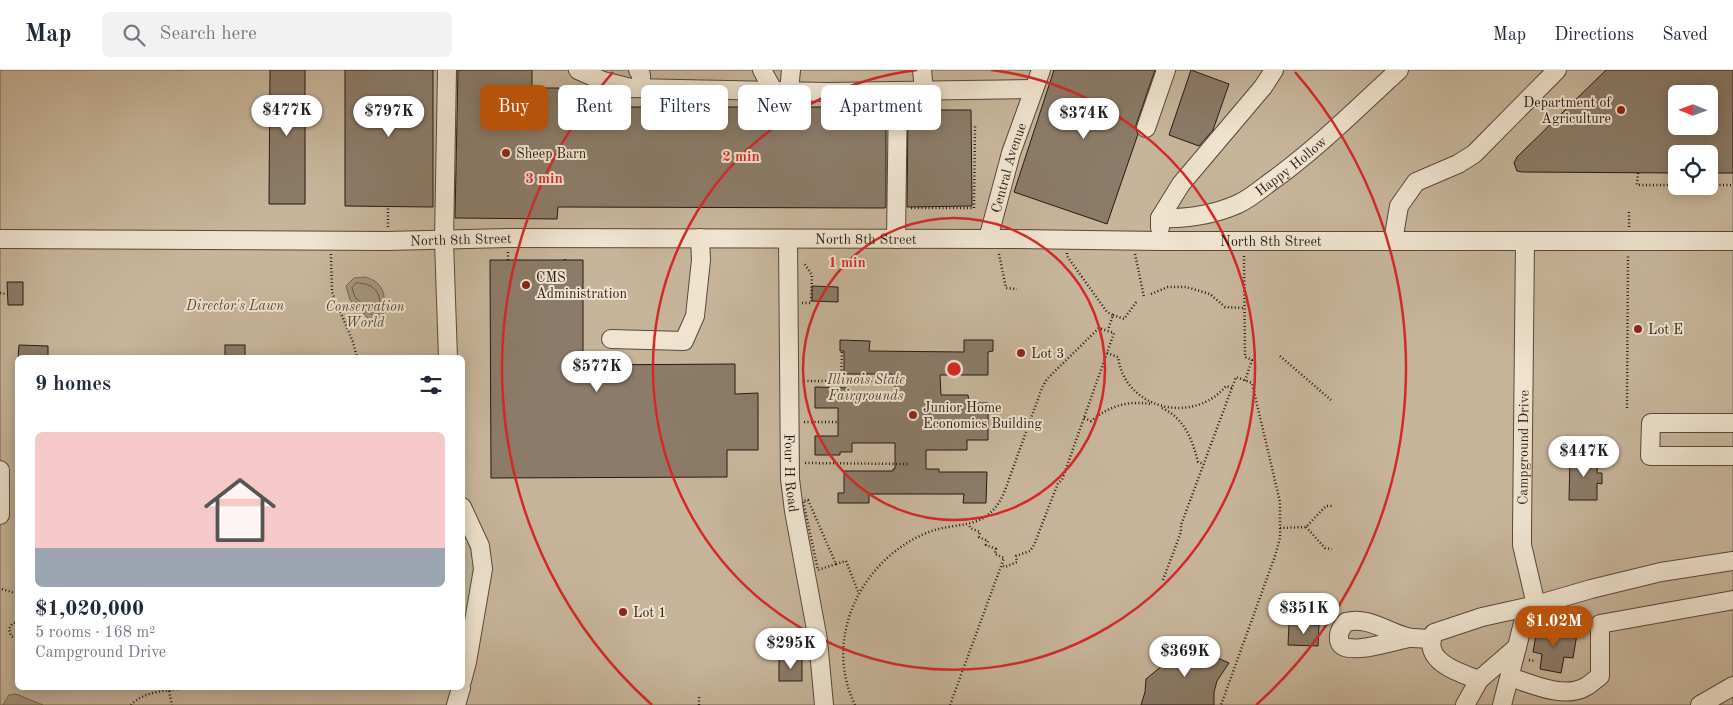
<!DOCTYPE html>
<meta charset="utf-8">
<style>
body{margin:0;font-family:"Old Standard TT",serif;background:#f2f2f3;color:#1f2937;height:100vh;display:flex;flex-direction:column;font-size:19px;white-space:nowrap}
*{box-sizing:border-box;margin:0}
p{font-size:16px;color:#747a83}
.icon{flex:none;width:28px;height:28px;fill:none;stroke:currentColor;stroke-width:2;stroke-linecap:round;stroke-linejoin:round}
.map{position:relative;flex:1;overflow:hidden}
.drawer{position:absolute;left:15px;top:285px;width:450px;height:335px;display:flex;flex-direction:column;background:#fff;border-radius:8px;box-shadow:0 2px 12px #0003}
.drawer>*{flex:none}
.guide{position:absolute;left:480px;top:15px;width:475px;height:45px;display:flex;gap:10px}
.needle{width:32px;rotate:271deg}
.buttons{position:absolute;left:1668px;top:15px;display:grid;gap:10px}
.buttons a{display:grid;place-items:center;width:50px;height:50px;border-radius:8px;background:#fff;box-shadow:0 2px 12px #0003;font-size:25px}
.price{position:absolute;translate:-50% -42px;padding:0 11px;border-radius:18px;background:#fff;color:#222;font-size:16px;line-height:32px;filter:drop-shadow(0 1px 2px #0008)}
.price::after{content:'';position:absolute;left:50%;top:30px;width:15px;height:11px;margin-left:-8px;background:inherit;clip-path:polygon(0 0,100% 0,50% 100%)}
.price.on{background:#b45309;color:#fff}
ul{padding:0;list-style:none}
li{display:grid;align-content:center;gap:10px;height:265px;padding:0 20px}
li+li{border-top:1px solid #e0e1e3}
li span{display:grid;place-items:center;height:155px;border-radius:8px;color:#555}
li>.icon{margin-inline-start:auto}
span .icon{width:90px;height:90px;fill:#fffc;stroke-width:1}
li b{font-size:21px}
h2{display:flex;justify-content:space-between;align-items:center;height:60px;padding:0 20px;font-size:21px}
.pill{padding:0 18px;border-radius:8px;background:#fff;box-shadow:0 2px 12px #0003;font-size:18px;line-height:45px}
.pill.on{background:#b45309;color:#fff}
header{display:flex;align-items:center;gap:30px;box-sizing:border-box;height:70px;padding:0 25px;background:#fff;border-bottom:1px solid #e0e1e3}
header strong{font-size:24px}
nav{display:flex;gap:28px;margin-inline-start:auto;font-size:18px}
.search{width:350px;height:45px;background:#f2f2f3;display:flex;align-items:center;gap:12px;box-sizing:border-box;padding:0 18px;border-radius:8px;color:#747a83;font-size:19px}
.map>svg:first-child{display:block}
</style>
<header>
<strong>Map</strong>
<div class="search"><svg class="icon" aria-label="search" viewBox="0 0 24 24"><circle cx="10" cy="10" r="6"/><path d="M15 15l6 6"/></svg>Search here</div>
<nav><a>Map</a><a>Directions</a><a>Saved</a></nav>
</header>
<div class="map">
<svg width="1733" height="635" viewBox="0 0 1733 635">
<rect width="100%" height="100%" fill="#e8d5b7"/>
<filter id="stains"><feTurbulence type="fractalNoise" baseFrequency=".004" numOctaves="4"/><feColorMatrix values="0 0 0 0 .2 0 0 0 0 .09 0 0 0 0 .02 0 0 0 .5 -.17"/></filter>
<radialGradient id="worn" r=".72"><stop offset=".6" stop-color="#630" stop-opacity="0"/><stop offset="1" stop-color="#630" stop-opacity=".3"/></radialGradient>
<path fill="#c7b59b" stroke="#766756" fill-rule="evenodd" d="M0,0H1733V635H0ZM1676,24H1709V56H1676ZM1676,84H1709V116H1676ZM18,288H462V618H18Z"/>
<g fill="#a6957f" stroke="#736353">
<path d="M366,207C369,209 375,210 377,213C389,223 384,244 380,257L376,256L350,230L346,216L354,208Z"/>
<polygon points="16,624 43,635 3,635 9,625"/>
</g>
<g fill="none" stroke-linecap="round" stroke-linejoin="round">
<path stroke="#665748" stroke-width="1" d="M356,213C377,212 385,229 377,247H374L355,227L352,218Z"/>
</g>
<g fill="#8b7b68" stroke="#261912" fill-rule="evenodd">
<polygon points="270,0 305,0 305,134 269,134"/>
<polygon points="345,0 433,0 433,137 345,136"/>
<polygon points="458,0 532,0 532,18 559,18 559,37 886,37 886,137 885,138 558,137 557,149 455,148"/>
<polygon points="1054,0 1155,0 1136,55 1136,60 1138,64 1107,154 1014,122"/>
<polygon points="1191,0 1229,14 1213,60 1199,76 1169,65"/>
<path d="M1606,0H1733V103H1709V84H1676V103L1522,102L1517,101L1514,93L1517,87ZM1676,24H1709V56H1676Z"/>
<polygon points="908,40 971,40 972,136 907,137"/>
<polygon points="490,190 583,190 583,295 735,294 735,324 758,323 758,380 727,380 727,407 491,408"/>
<polygon points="7,212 23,212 23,235 8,235"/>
<polygon points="812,216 838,217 838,232 812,231"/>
<polygon points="840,270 870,271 869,281 964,282 964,270 993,270 993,281 988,282 988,305 940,305 941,325 968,325 969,333 988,333 988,370 967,370 967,380 926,380 926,399 939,399 939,402 987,402 986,433 963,433 964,424 869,424 869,433 838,433 838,423 844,423 844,401 893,401 893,399 895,399 895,373 852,373 852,382 840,382 840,385 815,385 815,366 838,366 838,338 815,338 815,317 850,318 850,323 853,323 852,329 895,330 895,306 892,306 892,304 844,304 844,281 840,281"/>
<polygon points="19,275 48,276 48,288 18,288"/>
<rect x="225" y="275" width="20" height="13"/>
<polygon points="1570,386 1598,387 1597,403 1602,403 1602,414 1597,413 1597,430 1569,430"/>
<polygon points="1289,554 1319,555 1318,576 1288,575"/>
<polygon points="1552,557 1564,559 1563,562 1577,564 1573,588 1564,587 1561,603 1540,599 1542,584 1533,582 1537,559 1551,562"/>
<polygon points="1179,571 1190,574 1200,571 1211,585 1229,593 1217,611 1214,622 1214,635 1141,635 1145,622 1146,609 1163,595"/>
<rect x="779" y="588" width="23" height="23"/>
</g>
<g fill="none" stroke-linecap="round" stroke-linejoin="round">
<defs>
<g id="minor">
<polyline points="447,0 444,171 448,288"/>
<polyline points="578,0 603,11 631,18 827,22 1034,19"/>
<polyline points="638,0 641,5 641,18"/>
<polyline points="762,0 773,20"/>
<polyline points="922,0 924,20"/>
<polyline points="789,21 791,0"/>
<polyline points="1146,58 1166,0"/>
<path id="s1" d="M1160,148C1188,149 1213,145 1238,134C1249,129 1260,120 1269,113C1316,80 1357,38 1399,0"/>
<polyline points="1160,158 1160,148 1181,114 1263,17 1274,0"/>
<path id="s2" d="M0,169L387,171L508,168L1012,169L1160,171H1733"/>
<path id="s3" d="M788,169L790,409L794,441L818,570L824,635"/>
<polyline points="896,169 898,21"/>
<path id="s4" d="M988,169L1011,83L1041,0"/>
<polyline points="1393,171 1399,136 1416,112 1458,94 1474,84 1557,0"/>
<polyline points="611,269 684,271 695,246 701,190 700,168"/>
<polyline points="1733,353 1651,353 1650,386 1733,386"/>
<polyline points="0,400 0,445"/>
<polyline points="462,437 480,476 483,499 467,592 462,611"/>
<path d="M1409,568C1395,570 1342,589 1339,570C1338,562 1342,557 1346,552C1368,546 1387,562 1407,567C1415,569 1424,568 1431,569"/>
<path id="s5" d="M1517,577L1523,553L1536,535L1522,475V461L1525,171"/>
<path d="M1510,607C1532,614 1565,630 1587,616C1592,613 1596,609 1600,606V554L1733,530"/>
<path d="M1479,610C1459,603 1421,591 1434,563L1482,547L1536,535L1591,519L1661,502L1733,491"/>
<polyline points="456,635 461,618"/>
<polyline points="1465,635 1479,610 1517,577 1502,635"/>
<polyline points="1700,635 1733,616"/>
</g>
</defs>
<use href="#minor" stroke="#56483b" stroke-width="20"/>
<g stroke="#261912" stroke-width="2.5" stroke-dasharray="1 2.5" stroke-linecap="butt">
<polyline points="1638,103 1637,115 1676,115"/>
<polyline points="1709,115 1733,115"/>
<polyline points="911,138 974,138 975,56"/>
<polyline points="388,157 388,136"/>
<polyline points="1629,157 1629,141"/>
<polyline points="1067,183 1067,186 1107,242 1113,245 1108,260"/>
<polyline points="331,184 332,222 353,272 357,288"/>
<polyline points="999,184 1006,218 1017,219"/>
<polyline points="1135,184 1144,227"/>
<polyline points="1244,186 1245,287 1252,290 1245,311"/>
<polyline points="508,190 508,182"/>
<polyline points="565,190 565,189"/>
<polyline points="0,223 8,224"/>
<polyline points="1151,224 1168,217 1186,217 1210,224 1225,237 1244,238"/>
<polyline points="802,233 811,233 812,205 804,193"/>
<polyline points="1113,245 1124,249 1137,231"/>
<path d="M1107,283L1118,287C1125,340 1194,355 1226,316L1232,318"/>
<polyline points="1280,286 1331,330"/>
<polyline points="804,311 908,311"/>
<polyline points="841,311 842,281"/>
<path d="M1162,338C1185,349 1192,369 1198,392L1204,394"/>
<polyline points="1627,338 1628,184"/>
<path d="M1084,348L1091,351C1108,337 1127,330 1150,334"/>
<polyline points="804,352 838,352"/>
<polyline points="805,393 908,394"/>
<polygon points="808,430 836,494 818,500 803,431"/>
<polyline points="1306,457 1325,478 1332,479"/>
<polyline points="1280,458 1306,457 1326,436 1332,436"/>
<polyline points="836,494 846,491 859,524"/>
<polyline points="1163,510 1181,462 1181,455 1236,307 1252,313 1280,432 1280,468 1275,486 1221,635"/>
<polyline points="2,519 18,524"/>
<polyline points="18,551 12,554 9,559 11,566 18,569"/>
<polyline points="1529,590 1536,591"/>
<polyline points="169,621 172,635"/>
<path d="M131,635C146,617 189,619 211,618C218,618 226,619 231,618"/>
<polyline points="699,635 699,625"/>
<path d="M855,635C823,569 860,492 924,464C958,449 985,464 1004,423L1042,318L1047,309L1099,258L1114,263L1062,410L1058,413L1034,475L1030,481L1016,486L1017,492L1005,497L1001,495"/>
<polyline points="950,635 1004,488 995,484 996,479 986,475 988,471 979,467 980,462 970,458 969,454"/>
</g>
<use href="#minor" stroke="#f0e4d0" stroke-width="18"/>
</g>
<g fill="none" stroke="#d62828" stroke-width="2.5">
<circle cx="954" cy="299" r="151"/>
<path d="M991 0A301 301 0 1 1 917 0"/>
<path d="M652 635A452 452 0 0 1 613 2M1295 2A452 452 0 0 1 1256 635"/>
</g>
<g fill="#8f2418" stroke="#f0e4d0" stroke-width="2">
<circle cx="1621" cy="40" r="5"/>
<circle cx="506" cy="83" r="5"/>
<circle cx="526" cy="215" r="5"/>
<circle cx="1638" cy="259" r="5"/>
<circle cx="1021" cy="283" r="5"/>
<circle cx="913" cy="345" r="5"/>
<circle cx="623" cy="542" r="5"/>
</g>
<g text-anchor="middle" stroke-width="4" stroke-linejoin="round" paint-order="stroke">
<g font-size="14" fill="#261912" stroke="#f0e4d0" text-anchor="start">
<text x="1611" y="37" text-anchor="end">Department of<tspan x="1611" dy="16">Agriculture</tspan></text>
<text x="516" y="88">Sheep Barn</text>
<text x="536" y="212">CMS<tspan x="536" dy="16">Administration</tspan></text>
<text x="1648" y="264">Lot E</text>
<text x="1031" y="288">Lot 3</text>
<text x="923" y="342">Junior Home<tspan x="923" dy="16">Economics Building</tspan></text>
<text x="633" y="547">Lot 1</text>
</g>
<g font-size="14" fill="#261912" stroke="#f0e4d0">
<text dy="5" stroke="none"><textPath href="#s1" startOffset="145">Happy Hollow</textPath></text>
<text dy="5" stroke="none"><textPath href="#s4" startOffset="74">Central Avenue</textPath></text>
<text dy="5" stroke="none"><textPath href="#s2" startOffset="461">North 8th Street</textPath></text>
<text dy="5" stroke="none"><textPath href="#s2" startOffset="866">North 8th Street</textPath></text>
<text dy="5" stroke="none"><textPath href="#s2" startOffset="1271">North 8th Street</textPath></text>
<text dy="5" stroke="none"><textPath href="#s5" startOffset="206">Campground Drive</textPath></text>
<text dy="5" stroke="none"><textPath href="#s3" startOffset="234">Four H Road</textPath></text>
</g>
<g font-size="14" font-style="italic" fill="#56483b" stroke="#f0e4d0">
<text x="235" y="240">Director's Lawn</text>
<text x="365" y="241">Conservation<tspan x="365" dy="16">World</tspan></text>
<text x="866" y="314">Illinois State<tspan x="866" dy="16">Fairgrounds</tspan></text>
</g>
</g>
<circle cx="954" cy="299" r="8" fill="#d62828" stroke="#f0e4d0" stroke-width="2.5"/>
<g font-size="15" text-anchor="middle" font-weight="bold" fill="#d62828" stroke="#f0e4d0" stroke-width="4" stroke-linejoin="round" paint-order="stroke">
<text x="741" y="91">2 min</text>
<text x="544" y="113">3 min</text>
<text x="847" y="197">1 min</text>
</g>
<rect width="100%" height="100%" filter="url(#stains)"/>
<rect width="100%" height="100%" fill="url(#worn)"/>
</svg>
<div class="buttons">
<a><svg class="needle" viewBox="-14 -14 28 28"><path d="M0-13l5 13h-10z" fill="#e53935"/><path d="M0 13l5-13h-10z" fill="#747a83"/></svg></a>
<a><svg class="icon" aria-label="locate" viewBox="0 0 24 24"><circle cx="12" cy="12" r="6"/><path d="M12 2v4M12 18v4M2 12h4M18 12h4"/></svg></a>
</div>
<b class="price" style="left:287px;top:67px">$477K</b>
<b class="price" style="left:389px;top:68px">$797K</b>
<b class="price" style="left:1084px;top:70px">$374K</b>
<b class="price" style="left:597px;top:323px">$577K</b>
<b class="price" style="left:1584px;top:408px">$447K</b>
<b class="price" style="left:1304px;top:565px">$351K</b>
<b class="price on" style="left:1554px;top:578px">$1.02M</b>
<b class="price" style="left:791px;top:600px">$295K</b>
<b class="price" style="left:1185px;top:608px">$369K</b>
<div class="guide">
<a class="pill on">Buy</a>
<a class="pill">Rent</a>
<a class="pill">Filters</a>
<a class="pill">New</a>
<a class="pill">Apartment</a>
</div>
<section class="drawer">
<h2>9 homes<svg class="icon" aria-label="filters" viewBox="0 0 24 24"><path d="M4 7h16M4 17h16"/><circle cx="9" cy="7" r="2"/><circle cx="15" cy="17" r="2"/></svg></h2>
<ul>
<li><span style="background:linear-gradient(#f6c9c9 75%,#9aa5b1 0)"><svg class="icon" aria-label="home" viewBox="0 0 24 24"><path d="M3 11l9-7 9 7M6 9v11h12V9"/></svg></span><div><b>$1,020,000</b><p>5 rooms · 168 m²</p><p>Campground Drive</p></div></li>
</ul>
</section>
</div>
